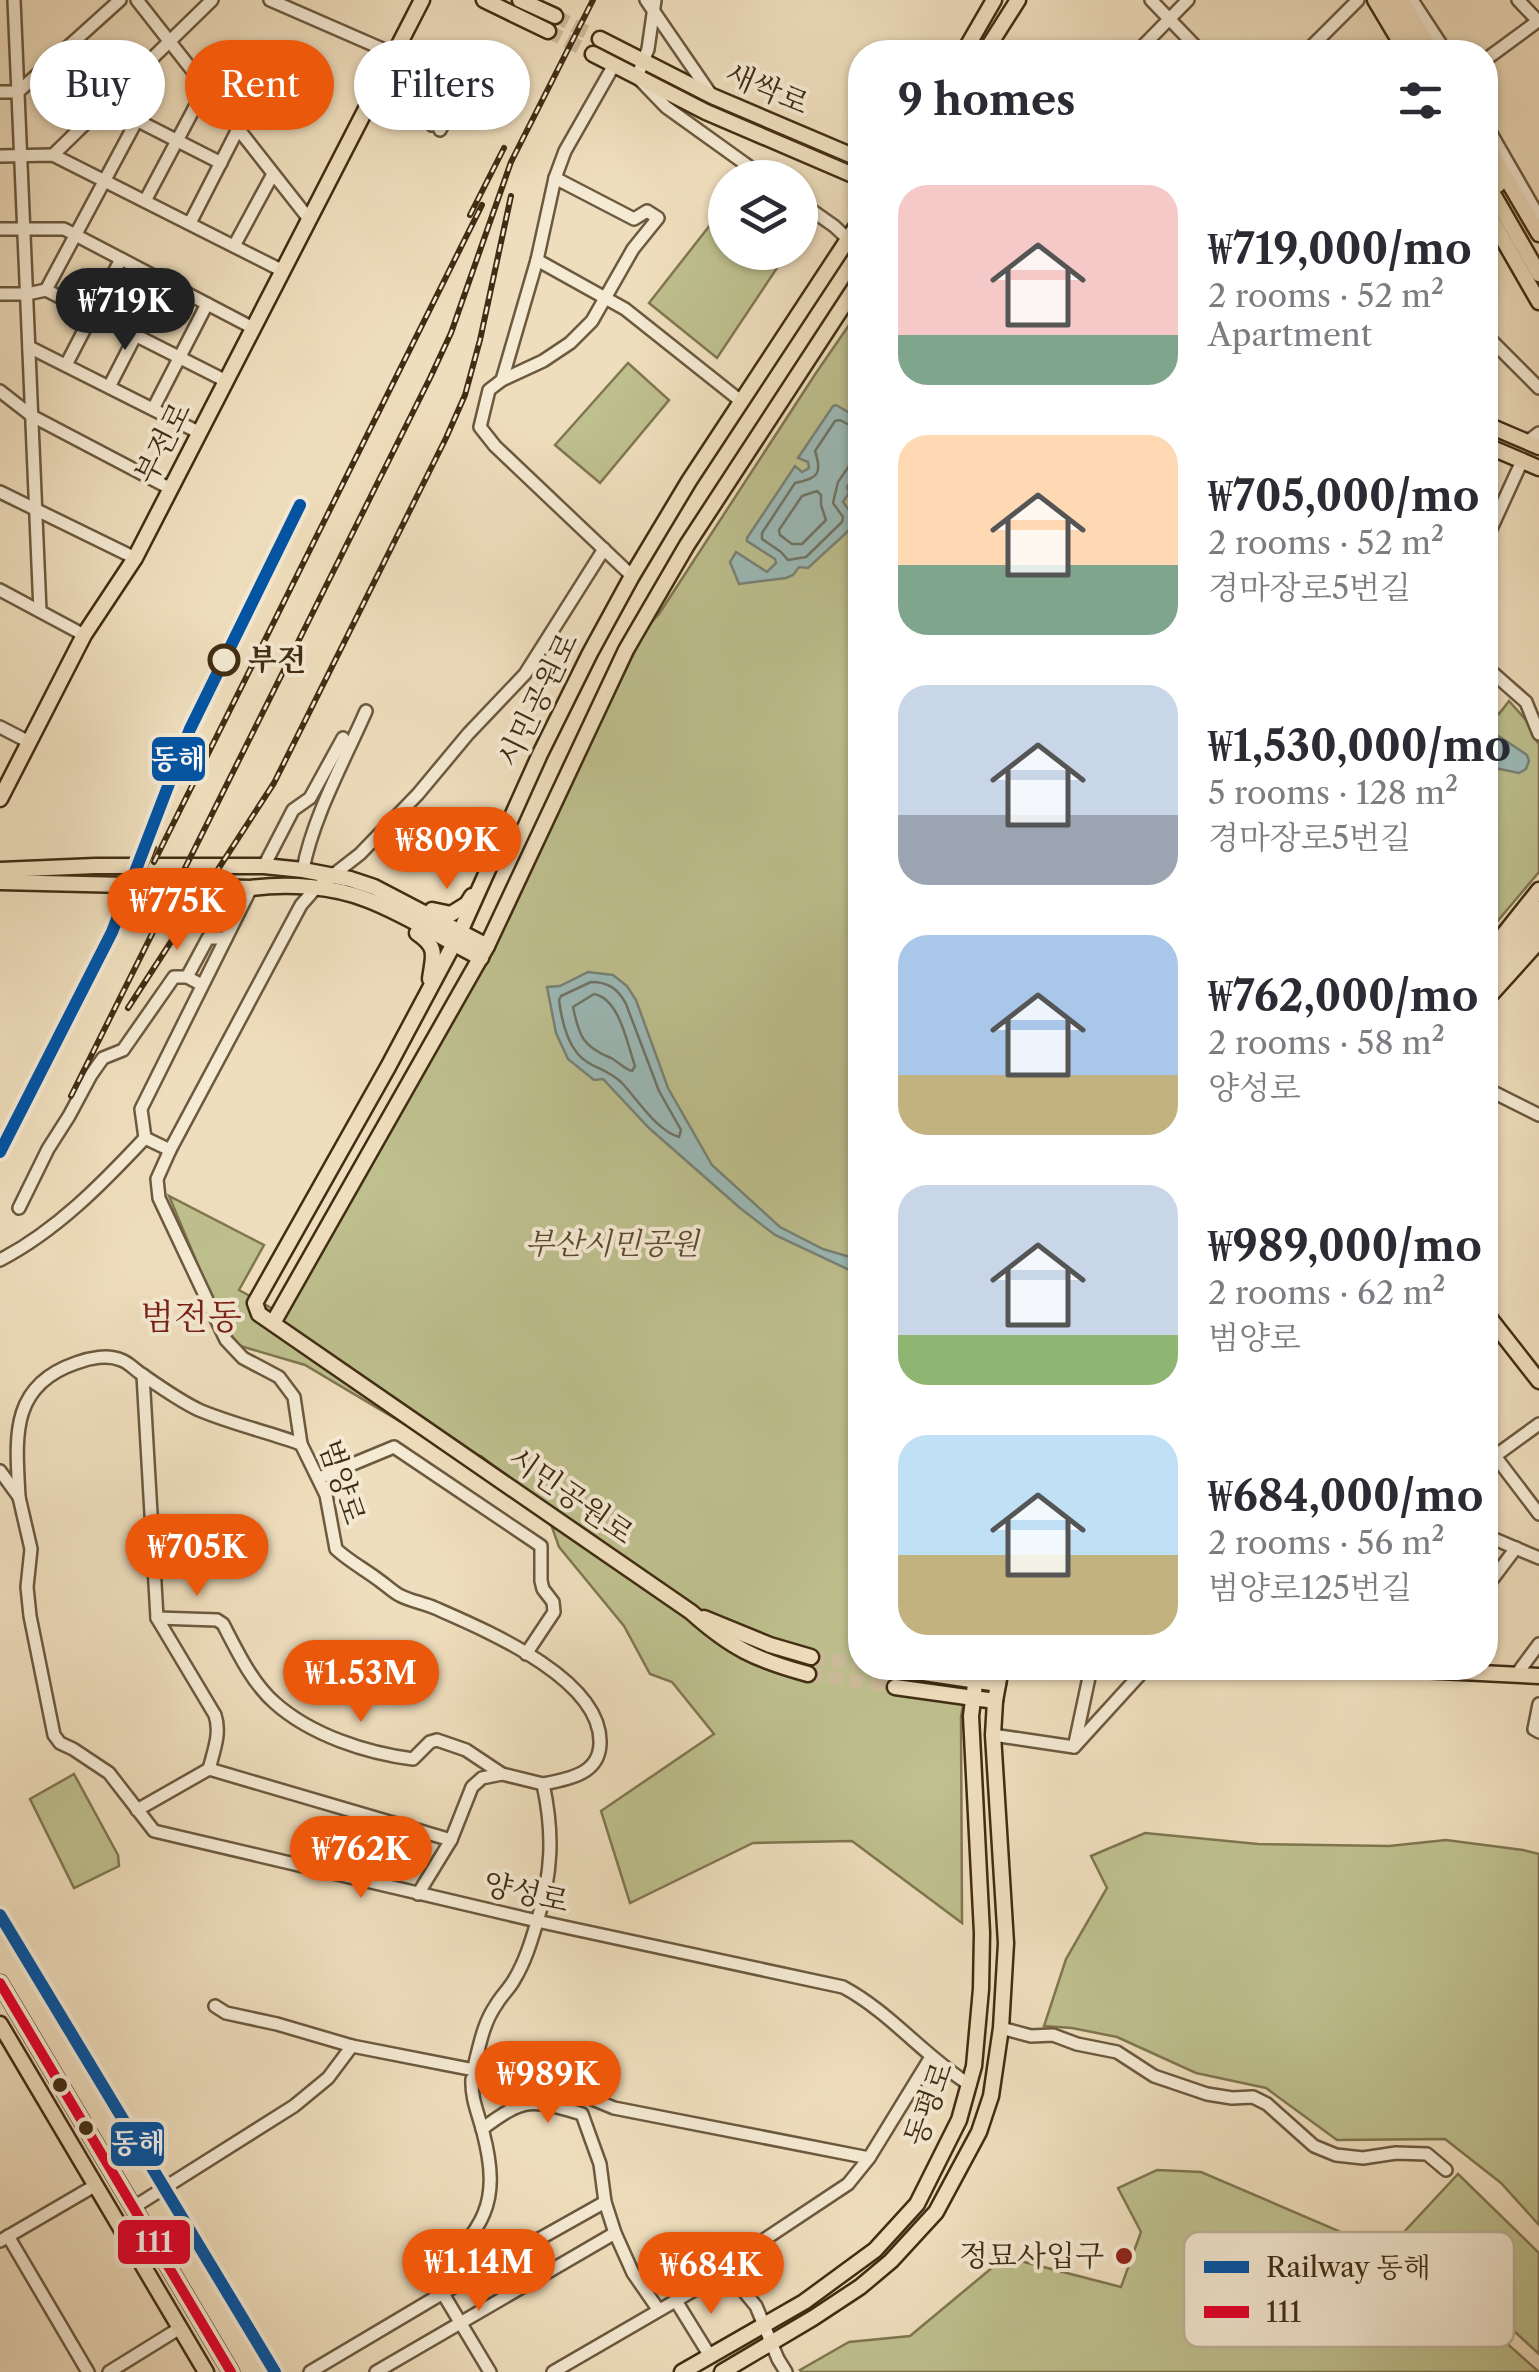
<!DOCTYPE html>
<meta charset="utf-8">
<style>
body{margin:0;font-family:"Libre Caslon Text","Noto Serif KR",serif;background:#f2f2f3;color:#2b2b33;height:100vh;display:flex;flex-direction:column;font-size:38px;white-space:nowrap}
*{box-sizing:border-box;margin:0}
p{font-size:32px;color:#7c7c81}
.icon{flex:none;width:55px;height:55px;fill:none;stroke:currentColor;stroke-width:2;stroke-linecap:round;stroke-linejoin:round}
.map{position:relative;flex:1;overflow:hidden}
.panel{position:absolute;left:848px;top:40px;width:650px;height:1640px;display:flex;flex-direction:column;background:#fff;border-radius:40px;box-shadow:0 2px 8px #0004}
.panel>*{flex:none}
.banner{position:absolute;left:30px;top:40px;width:668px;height:90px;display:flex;gap:20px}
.buttons{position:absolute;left:708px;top:160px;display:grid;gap:20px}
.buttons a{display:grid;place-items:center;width:110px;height:110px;border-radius:50%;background:#fff;box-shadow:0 2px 8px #0004;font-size:50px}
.price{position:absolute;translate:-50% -85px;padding:0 22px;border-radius:35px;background:#ea580c;color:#fff;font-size:32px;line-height:65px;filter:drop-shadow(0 2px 5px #0008)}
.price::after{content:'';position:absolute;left:50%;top:60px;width:30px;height:22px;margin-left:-15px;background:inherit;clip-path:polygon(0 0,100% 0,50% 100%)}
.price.active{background:#222;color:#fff}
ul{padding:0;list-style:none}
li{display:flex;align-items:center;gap:30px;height:250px;padding:0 50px}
li span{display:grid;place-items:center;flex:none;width:280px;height:200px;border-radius:30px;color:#555}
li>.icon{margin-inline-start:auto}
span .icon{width:120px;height:120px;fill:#fffc;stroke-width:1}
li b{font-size:42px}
h2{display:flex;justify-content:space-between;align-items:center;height:120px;padding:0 50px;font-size:42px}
.tag{padding:0 35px;border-radius:45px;background:#fff;box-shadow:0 2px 8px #0004;font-size:35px;line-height:90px}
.tag.active{background:#ea580c;color:#fff}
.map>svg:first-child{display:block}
</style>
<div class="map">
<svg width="1539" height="2372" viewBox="0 0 1539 2372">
<rect width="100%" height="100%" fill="#efdebd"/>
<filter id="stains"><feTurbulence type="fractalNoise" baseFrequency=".002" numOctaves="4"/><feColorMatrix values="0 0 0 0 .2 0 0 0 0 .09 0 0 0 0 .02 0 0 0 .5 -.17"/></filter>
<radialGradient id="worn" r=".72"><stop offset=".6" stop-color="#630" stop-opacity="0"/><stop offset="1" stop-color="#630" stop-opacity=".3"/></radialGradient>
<g fill="#bec08e" stroke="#807650" stroke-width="2.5">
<polygon points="725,206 725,252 787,253 717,358 649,303"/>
<polygon points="860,309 860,1668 969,1668 961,1717 962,1923 852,1841 753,1843 630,1903 601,1811 714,1734 672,1682 650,1674 624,1626 559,1547 545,1507 481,1456 458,1456 305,1365 237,1345 213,1301 169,1196 264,1245 239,1290 284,1315 475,983 646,628 659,614 816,373"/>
<polygon points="628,363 669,400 600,483 555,445"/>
<polygon points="1485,700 1499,714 1509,701 1525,719 1539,745 1539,872 1485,936"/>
<polygon points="74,1774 118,1855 119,1866 74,1888 30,1799"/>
<polygon points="1145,1833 1258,1844 1389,1846 1446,1840 1523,1850 1539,1854 1539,2225 1501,2183 1445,2139 1337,2140 1266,2088 1196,2073 1117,2037 1072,2028 1044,2026 1066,1959 1107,1888 1091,1856"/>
<polygon points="1157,2170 1201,2172 1420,2266 1539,2372 802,2372 800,2370 849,2342 910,2336 1005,2257 1121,2287 1141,2232 1118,2188"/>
<polygon points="1458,2174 1539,2253 1539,2354 1405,2231"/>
</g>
<g fill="#9cbbb9" stroke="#788277" stroke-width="2.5">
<polygon points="836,405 860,419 860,468 847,487 849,493 843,502 858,522 808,568 799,567 793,575 786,578 739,584 730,562 736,552 767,572 776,563 775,559 747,541 747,538 795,466 802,472 809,468 808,462 798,458 833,406"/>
<polygon points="1485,727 1527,755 1529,761 1526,769 1519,773 1485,766"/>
<polygon points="588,972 613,975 627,986 636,1000 668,1088 712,1165 780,1227 823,1249 860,1260 860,1275 775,1235 740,1208 649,1128 603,1079 594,1080 568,1059 556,1033 547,987 560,986"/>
</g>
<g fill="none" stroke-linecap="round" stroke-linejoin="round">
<g stroke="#6e7466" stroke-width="2.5">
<path d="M860,427H853L840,420L835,421L815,451C823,475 817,478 795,483L762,533V539L781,552L788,560L806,557L842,522L843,517L833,503L838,482L849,466L860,463"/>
<polygon points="817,491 821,495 821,505 826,520 802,544 792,544 780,535 779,530 802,496"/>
<path d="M591,982C609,982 618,989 626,1004L659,1091L681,1130L679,1137C657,1131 638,1100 622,1083C607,1068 589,1068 577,1053C566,1039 561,1016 559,1000L561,996Z"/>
<path d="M594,994C620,999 627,1044 635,1066L632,1071C624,1069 619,1062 611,1058C583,1047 579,1036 573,1007Z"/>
</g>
<g stroke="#ccbb9b" stroke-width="14" stroke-dasharray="14 7" stroke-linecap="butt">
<polyline points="555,16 600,39"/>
<polyline points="548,31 593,54"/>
<polyline points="811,1657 860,1664"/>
<polyline points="808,1674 895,1687"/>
</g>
<defs>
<g id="minor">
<polyline points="14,0 40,611"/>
<polyline points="137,0 309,219"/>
<polyline points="270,0 410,61 498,97"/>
<polyline points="646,0 712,96"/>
<polyline points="655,0 648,49 637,77 666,107 765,178"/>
<polyline points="1151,0 1201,52"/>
<polyline points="1412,0 1446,52"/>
<polyline points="1137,52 1188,0"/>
<polyline points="1306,52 1358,0"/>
<polyline points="1485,60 1538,21 1518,0"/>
<polyline points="0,92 18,92 120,0"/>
<polyline points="105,104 221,163"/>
<polyline points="1485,123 1539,217"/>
<polyline points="432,125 436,117"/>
<polyline points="440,130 447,117"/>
<polyline points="53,155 212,0"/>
<polyline points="0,156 53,155 283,271"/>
<polyline points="555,178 634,219 647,211 658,218 633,249 592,321 570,343 543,361 502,380 489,390 480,427 495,446 632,576"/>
<polyline points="145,201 205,88"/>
<polyline points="800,202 834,226 848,239"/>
<polyline points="190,223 238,129"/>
<polyline points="0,229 64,229 253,328"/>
<polyline points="234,246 273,174"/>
<polyline points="1485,246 1499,232"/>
<polyline points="537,260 625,309 742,402"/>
<polyline points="46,290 137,120"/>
<polyline points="0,294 27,294 46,290 226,381"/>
<polyline points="1485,334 1539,388"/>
<polyline points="29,347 200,433"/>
<polyline points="66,365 121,259"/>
<polyline points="502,380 537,260 555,178 565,151 614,65"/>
<polyline points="109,387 163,282"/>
<polyline points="0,391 32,416 171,489"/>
<polyline points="153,409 207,304"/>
<polyline points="1527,442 1539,433"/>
<polyline points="0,492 135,558"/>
<polyline points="1485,542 1522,461"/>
<polyline points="0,590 84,635"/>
<polyline points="1485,666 1526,702 1539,734"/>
<polyline points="0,727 29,742"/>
<polyline points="264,866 293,810 310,798 343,738"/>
<path d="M303,870C312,819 345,759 366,711"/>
<polyline points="202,985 187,977 208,938 226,938"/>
<polyline points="1485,1088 1539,1115"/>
<polyline points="145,1138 170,1150"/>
<polyline points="19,1208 48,1149 69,1116 91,1075 103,1058 123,1050 174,977 187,977"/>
<path d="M0,1260C56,1231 102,1184 145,1138L141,1109L251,888"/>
<path d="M143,1375L157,1618L215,1715C221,1733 214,1750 209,1769"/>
<polyline points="1485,1443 1539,1514"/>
<polyline points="1485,1468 1495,1456 1539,1424"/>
<path d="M0,1471L19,1497L31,1549L27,1587L30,1616L54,1735L60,1743L73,1749L109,1773L154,1831L537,1921L843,1987C890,2012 925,2057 970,2085"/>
<polyline points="319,1478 394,1447 541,1546 541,1581 543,1589 553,1602 554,1612 526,1654"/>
<path d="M19,1497C16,1438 9,1386 76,1363C89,1358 108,1354 121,1360C128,1362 134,1369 140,1373C159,1386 178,1400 199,1410C232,1424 268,1432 301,1444"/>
<polyline points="1485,1535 1539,1558"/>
<polyline points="1485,1589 1516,1548"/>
<path d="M157,1618L217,1620L223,1624C237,1651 252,1683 275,1703C311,1735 366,1753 413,1759L430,1742L437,1740L466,1750L502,1774"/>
<polyline points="1516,1675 1539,1644"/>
<polyline points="1539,1704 1534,1729 1539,1732"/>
<polyline points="993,1735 1074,1747"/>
<polyline points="1075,1743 1091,1668"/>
<polyline points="1074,1747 1146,1668"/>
<polyline points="137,1810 209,1769 451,1840"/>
<polyline points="418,1894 451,1840 472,1787 482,1778 502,1774 543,1784"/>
<polyline points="215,2006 226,2013 277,2024 352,2046"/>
<polyline points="1001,2028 1031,2036 1053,2035 1077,2044 1117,2052 1154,2076 1207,2094 1232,2098 1253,2097 1267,2104 1314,2146 1336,2155 1363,2158 1396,2153 1427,2154 1446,2170"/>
<path d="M475,2063C480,2043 484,2022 496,2005C501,1996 509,1989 514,1980C525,1962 531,1942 537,1922C552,1874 554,1834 543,1784C569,1779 599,1774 600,1744C603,1679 485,1630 435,1608C424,1603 410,1601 399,1595C392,1591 386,1585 380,1581C366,1570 350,1562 336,1549L326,1495L301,1444L294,1397L279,1377L243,1358L226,1340L159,1198L157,1179L170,1150L301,905L315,889L360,854L418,794L468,734L525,674L604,549"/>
<path d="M472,2079C471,2098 478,2113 483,2132C502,2205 483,2228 433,2277L490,2372"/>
<path d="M482,2129C525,2097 531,2099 582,2114L600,2164L605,2202L615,2233L633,2273L658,2309"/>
<polyline points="134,2207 294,2106 328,2078 352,2046 566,2088 614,2108 869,2158"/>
<polyline points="8,2236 88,2372"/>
<polyline points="0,2241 96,2185"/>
<polyline points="676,2301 710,2356"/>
<polyline points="109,2372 180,2328"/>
<polyline points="310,2372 443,2293 605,2202"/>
<polyline points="376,2372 615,2233"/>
<polyline points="553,2372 727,2271"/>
<polyline points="786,2372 778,2359 756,2306 727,2271 741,2255 848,2184 869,2158 931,2057"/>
</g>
<g id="major">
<polyline points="484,0 548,31"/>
<polyline points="520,0 555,16"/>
<polyline points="1375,0 1406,52"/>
<polyline points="1387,0 1420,52"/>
<polyline points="1401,0 1432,52"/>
<polyline points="600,39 712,96 860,159"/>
<polyline points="964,52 994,0"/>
<polyline points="985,52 1018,0"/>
<polyline points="593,54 706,112 860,178"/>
<polyline points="1485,142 1539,234"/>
<polyline points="1485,162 1498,185"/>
<polyline points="1485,180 1539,274"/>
<polyline points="1485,208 1539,302"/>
<polyline points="1485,424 1539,447"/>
<polyline points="1485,445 1539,468"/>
<polyline points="0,799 84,635 135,558 422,0"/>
<polyline points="0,870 95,866 264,866 303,870 350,879 374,887 487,946"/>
<path d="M0,882L251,888C288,883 333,886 368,900C407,915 443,939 481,958"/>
<polyline points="432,910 451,914 467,904 472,896"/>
<path d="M417,933C439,948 433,956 430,979"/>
<polyline points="1485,958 1539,890"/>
<polyline points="1485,970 1539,909"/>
<polyline points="1485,986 1539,926"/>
<polyline points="1485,1001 1539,941"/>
<polyline points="1485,1312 1539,1381"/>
<polyline points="273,1323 487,946 626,650 687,545 860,280"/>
<polyline points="704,1618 770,1645 811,1657"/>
<polyline points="1379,1668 1539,1676"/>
<polyline points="897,1669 998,1684"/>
<path d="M808,1674C756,1660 731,1648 691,1612L259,1314L255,1303L388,1067L460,932L540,754L590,653L632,576L689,481L860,221"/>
<polyline points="895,1687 995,1701"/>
<polyline points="0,1983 231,2372"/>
<polyline points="0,2024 206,2372"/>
<polyline points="682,2372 804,2302 875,2250 917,2204 959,2120 974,2066 981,1989 982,1933 971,1716 977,1668"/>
<polyline points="722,2372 813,2318 860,2287 891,2261 936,2212 979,2132 991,2096 1001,2028 1006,1943 993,1735 995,1701 1001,1668"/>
</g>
</defs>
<use href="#minor" stroke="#6c593e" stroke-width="16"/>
<use href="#major" stroke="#412d13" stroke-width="19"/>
<use href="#minor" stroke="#f5ead4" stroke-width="11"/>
<use href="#major" stroke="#efdebd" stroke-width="14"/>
<defs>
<g id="rail">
<polyline points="470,215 504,148"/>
<polyline points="154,862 482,205"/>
<polyline points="112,932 154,848"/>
<polyline points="128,1008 274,783 446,438 465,395 480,340 511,196"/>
<polyline points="71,1096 430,378 451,333 511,162 593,0"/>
</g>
</defs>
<use href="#rail" stroke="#412d13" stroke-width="6"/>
<use href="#rail" stroke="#f5ead4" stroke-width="2.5" stroke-dasharray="8" stroke-linecap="butt"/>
<defs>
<polyline id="bus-1" points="0,1983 231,2372"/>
</defs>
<use href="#bus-1" stroke="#f5ead4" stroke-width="18"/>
<use href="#bus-1" stroke="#e4002b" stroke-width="10"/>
<defs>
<g id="rail-1">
<polyline points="0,1152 112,932 190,729 300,505"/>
<polyline points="0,1915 275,2372"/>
</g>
</defs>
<use href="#rail-1" stroke="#f5ead4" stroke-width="20"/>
<use href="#rail-1" stroke="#0054a6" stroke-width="12"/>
</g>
<circle fill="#f5ead4" stroke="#412d13" stroke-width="5" cx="224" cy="660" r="14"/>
<g fill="#412d13" stroke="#f5ead4" stroke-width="4">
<circle cx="60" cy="2085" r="9"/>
<circle cx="86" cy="2128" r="9"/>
</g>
<circle fill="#8f2418" stroke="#f5ead4" stroke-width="4" cx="1124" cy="2256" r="10"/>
<g text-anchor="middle" stroke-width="8" stroke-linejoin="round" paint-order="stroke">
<g font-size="30" fill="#412d13" stroke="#f5ead4">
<text transform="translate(767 89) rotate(23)" y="10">새싹로</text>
<text transform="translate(163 443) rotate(-63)" y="10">부전로</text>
<text transform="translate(538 700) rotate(-64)" y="10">시민공원로</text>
<text transform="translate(342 1482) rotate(72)" y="10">범양로</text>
<text transform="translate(571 1496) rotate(35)" y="10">시민공원로</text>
<text transform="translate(526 1893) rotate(13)" y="10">양성로</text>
<text transform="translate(929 2104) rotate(-70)" y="10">동평로</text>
</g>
<g font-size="30" font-weight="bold" fill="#412d13" stroke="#f5ead4" text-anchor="start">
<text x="248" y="670">부전</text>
</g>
<g font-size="30" font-style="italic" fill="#5a4a2c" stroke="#f5ead4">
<text x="612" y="1254">부산시민공원</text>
</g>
<g font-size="30" fill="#412d13" stroke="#f5ead4" text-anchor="end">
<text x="1104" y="2266">정묘사입구</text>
</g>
<g font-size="35" fill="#7a1f14" stroke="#f5ead4">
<text x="191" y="1329">범전동</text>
</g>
</g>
<rect x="1184" y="2232" width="330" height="115" rx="15" fill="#f5ead4" stroke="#bfb19a" stroke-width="2.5"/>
<rect x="1204" y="2261" width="45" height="12" fill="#0054a6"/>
<rect x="1204" y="2306" width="45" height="12" fill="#e4002b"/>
<g font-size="28" fill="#412d13">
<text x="1266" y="2277">Railway 동해</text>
<text x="1266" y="2322">111</text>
</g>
<g stroke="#f5ead4" stroke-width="4">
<rect x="150" y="735" width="57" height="48" rx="10" fill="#0054a6"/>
<rect x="109" y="2120" width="57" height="48" rx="10" fill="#0054a6"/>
<rect x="116" y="2218" width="76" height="48" rx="10" fill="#e4002b"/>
</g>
<g font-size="28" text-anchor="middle" font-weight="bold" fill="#fff">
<text x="178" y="769">동해</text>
<text x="138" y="2153">동해</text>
<text x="154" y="2252">111</text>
</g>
<rect width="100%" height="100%" filter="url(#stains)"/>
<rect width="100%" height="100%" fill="url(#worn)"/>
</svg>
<div class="buttons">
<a><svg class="icon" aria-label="layers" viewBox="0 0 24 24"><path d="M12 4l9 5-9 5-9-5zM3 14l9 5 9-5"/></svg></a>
</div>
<b class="price active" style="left:125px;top:353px">₩719K</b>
<b class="price" style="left:447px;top:892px">₩809K</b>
<b class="price" style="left:177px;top:953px">₩775K</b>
<b class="price" style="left:197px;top:1599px">₩705K</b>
<b class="price" style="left:361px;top:1725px">₩1.53M</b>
<b class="price" style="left:361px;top:1901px">₩762K</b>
<b class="price" style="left:548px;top:2126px">₩989K</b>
<b class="price" style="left:479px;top:2314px">₩1.14M</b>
<b class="price" style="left:711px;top:2317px">₩684K</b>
<div class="banner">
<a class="tag">Buy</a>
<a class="tag active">Rent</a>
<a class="tag">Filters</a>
</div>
<section class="panel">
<h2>9 homes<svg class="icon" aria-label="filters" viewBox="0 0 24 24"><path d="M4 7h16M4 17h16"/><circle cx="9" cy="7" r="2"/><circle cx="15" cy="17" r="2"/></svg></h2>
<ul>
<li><span style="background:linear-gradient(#f6c9c9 75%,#7fa58c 0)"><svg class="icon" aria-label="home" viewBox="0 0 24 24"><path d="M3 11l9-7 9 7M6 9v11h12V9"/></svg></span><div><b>₩719,000/mo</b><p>2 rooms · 52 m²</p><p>Apartment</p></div></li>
<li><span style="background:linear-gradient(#ffd9b3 65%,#7fa58c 0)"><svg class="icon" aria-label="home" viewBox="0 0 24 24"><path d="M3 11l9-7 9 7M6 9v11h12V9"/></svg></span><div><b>₩705,000/mo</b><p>2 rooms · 52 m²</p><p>경마장로5번길</p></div></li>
<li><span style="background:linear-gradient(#c9d6e8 65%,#9aa5b1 0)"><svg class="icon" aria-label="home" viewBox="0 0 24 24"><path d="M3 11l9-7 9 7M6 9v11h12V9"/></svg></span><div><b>₩1,530,000/mo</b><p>5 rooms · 128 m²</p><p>경마장로5번길</p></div></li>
<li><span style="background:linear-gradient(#a9c7e8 70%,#c2b280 0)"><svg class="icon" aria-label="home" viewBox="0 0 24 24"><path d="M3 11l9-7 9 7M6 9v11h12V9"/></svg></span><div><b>₩762,000/mo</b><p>2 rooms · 58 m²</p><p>양성로</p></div></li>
<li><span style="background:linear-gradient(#c9d6e8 75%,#8fb573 0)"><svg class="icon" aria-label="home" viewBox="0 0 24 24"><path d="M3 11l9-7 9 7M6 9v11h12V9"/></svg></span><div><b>₩989,000/mo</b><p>2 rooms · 62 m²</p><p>범양로</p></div></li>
<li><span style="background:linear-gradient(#bfe0f5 60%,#c2b280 0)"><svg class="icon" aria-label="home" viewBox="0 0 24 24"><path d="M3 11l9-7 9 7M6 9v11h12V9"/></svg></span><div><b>₩684,000/mo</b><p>2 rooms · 56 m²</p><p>범양로125번길</p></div></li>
</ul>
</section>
</div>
